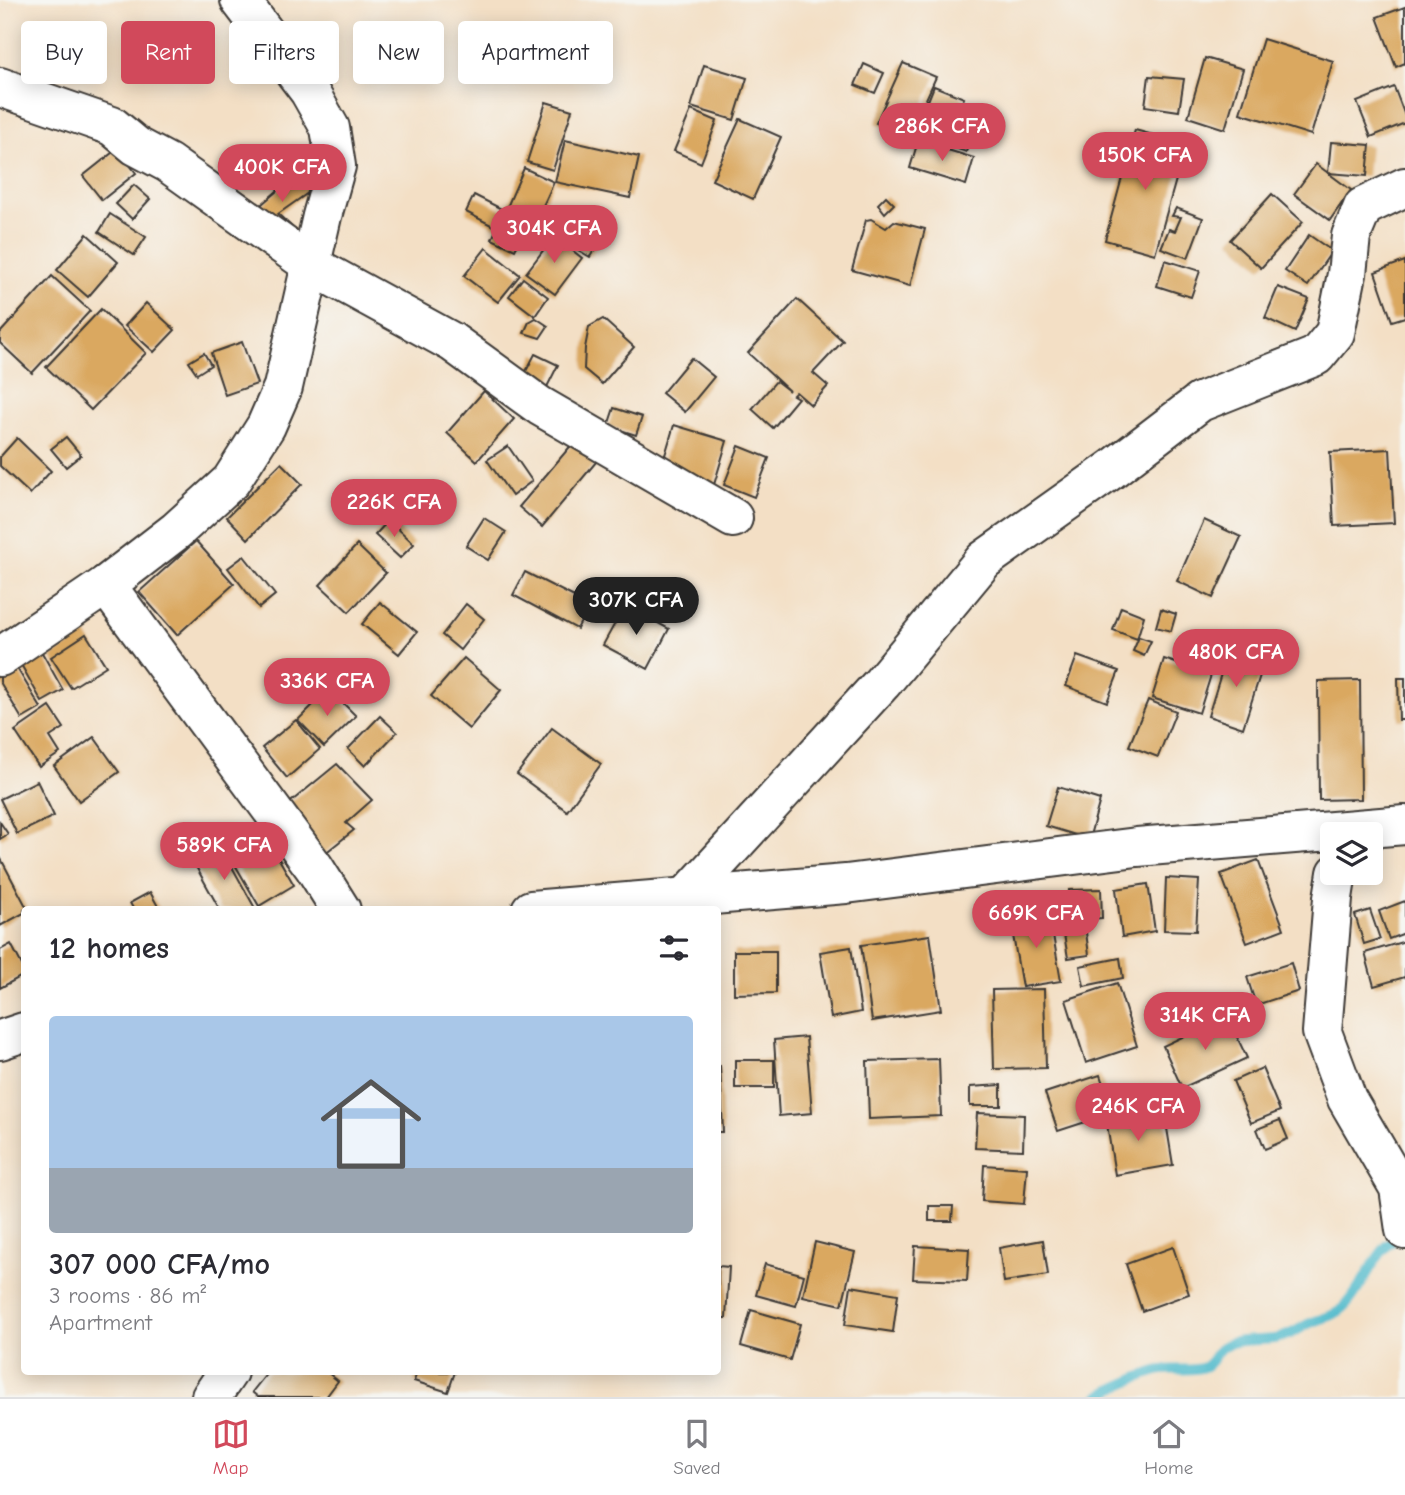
<!DOCTYPE html>
<meta charset="utf-8">
<style>
body{margin:0;font-family:"Comic Neue",sans-serif;background:#f7f7f7;color:#2b2b33;height:100vh;display:flex;flex-direction:column;font-size:26px;white-space:nowrap}
*{box-sizing:border-box;margin:0}
p{font-size:23px;color:#7c7c81}
.icon{flex:none;width:38px;height:38px;fill:none;stroke:currentColor;stroke-width:2;stroke-linecap:round;stroke-linejoin:round}
.map{position:relative;flex:1;overflow:hidden}
.drawer{position:absolute;left:21px;top:906px;width:700px;height:469px;display:flex;flex-direction:column;background:#fff;border-radius:7px;box-shadow:0 4px 18px #0003}
.drawer>*{flex:none}
.guide{position:absolute;left:21px;top:21px;width:700px;height:63px;display:flex;gap:14px}
.buttons{position:absolute;left:1320px;top:822px;display:grid;gap:14px}
.buttons a{display:grid;place-items:center;width:63px;height:63px;border-radius:7px;background:#fff;box-shadow:0 4px 18px #0003;font-size:35px}
.price{position:absolute;translate:-50% -60px;padding:0 16px;border-radius:24px;background:#d1495b;color:#fff;font-size:23px;line-height:46px;filter:drop-shadow(0 2px 4px #0008)}
.price::after{content:'';position:absolute;left:50%;top:42px;width:21px;height:16px;margin-left:-10px;background:inherit;clip-path:polygon(0 0,100% 0,50% 100%)}
.price.active{background:#222;color:#fff}
ul{padding:0;list-style:none}
li{display:grid;align-content:center;gap:14px;height:371px;padding:0 28px}
li span{display:grid;place-items:center;height:217px;border-radius:7px;color:#555}
li>.icon{margin-inline-start:auto}
span .icon{width:126px;height:126px;fill:#fffc;stroke-width:1}
li b{font-size:30px}
h2{display:flex;justify-content:space-between;align-items:center;height:84px;padding:0 28px;font-size:30px}
.tag{padding:0 24px;border-radius:7px;background:#fff;box-shadow:0 4px 18px #0003;font-size:24px;line-height:63px}
.tag.active{background:#d1495b;color:#fff}
.dock{display:flex;justify-content:space-around;align-items:center;height:98px;border-top:2px solid #e1e1e2;background:#fff;font-size:19px;color:#7c7c81}
.dock a{display:grid;justify-items:center;gap:4px}
.dock .active{color:#d1495b}
.map>svg:first-child{display:block}
</style>
<div class="map">
<svg width="1405" height="1397" viewBox="0 0 1405 1397">
<rect width="100%" height="100%" fill="#f6f6f2"/>
<filter id="ink" filterUnits="userSpaceOnUse"><feTurbulence type="fractalNoise" baseFrequency=".0143" numOctaves="2"/><feDisplacementMap in="SourceGraphic" scale="14" xChannelSelector="R" yChannelSelector="G"/><feConvolveMatrix kernelMatrix="1 2 1 2 8 2 1 2 1" color-interpolation-filters="sRGB"/></filter>
<filter id="wash" filterUnits="userSpaceOnUse"><feTurbulence type="fractalNoise" baseFrequency=".00686" numOctaves="4" result="noise"/><feDisplacementMap in="SourceGraphic" scale="28" xChannelSelector="R" yChannelSelector="G"/><feGaussianBlur stdDeviation="1.57" result="paint"/><feColorMatrix in="noise" values="0 0 0 0 0 0 0 0 0 0 0 0 0 0 0 0 0 1.4 0 .05"/><feComposite in="paint" operator="in"/></filter>
<g filter="url(#wash)">
<rect width="100%" height="100%" fill="#f3dfc5"/>
<g fill="none" stroke-linecap="round" stroke-linejoin="round">
<path stroke="#4eb9cb" stroke-width="10" d="M1098,1397C1110,1389 1149,1372 1162,1370C1175,1368 1193,1372 1204,1367C1213,1363 1215,1352 1222,1347C1237,1338 1258,1341 1274,1339C1288,1337 1297,1330 1308,1324C1319,1319 1333,1317 1342,1309C1362,1293 1378,1241 1402,1237"/>
</g>
<g id="blocks">
<g fill="#daa860">
<polygon points="1405,7 1405,63 1396,67 1377,17"/>
<polygon points="1263,39 1333,61 1311,135 1240,113"/>
<polygon points="1205,58 1243,69 1225,129 1188,117"/>
<polygon points="903,63 936,77 909,137 876,123"/>
<polygon points="864,64 884,73 875,93 855,85"/>
<polygon points="704,65 747,78 734,120 691,107"/>
<polygon points="1149,76 1184,79 1179,111 1145,106"/>
<polygon points="934,86 964,98 947,140 917,128"/>
<polygon points="1394,87 1405,116 1405,123 1371,137 1357,102"/>
<polygon points="546,102 572,110 553,170 527,162"/>
<polygon points="691,110 717,121 701,163 674,151"/>
<polygon points="740,119 781,137 753,199 712,180"/>
<polygon points="1135,130 1186,144 1155,254 1105,240"/>
<polygon points="953,134 970,141 966,152 949,146"/>
<polygon points="565,140 639,157 630,198 555,182"/>
<polygon points="918,141 974,158 966,185 910,168"/>
<polygon points="1331,142 1370,145 1367,176 1328,173"/>
<polygon points="117,149 136,173 102,200 83,176"/>
<polygon points="1316,164 1351,190 1330,220 1294,194"/>
<polygon points="524,168 554,182 536,221 507,207"/>
<polygon points="299,172 312,190 278,214 304,238 247,217"/>
<polygon points="134,185 150,199 132,219 116,204"/>
<polygon points="1272,194 1303,222 1261,268 1230,240"/>
<polygon points="474,195 529,223 515,250 492,239 497,228 466,212"/>
<polygon points="886,196 894,204 885,213 878,204"/>
<polygon points="552,208 602,237 590,257 540,228"/>
<polygon points="1176,208 1203,218 1188,258 1161,248 1169,229 1175,231 1181,217 1172,216"/>
<polygon points="110,214 146,237 134,255 99,232"/>
<polygon points="871,219 886,228 894,221 925,229 910,286 852,270 866,220"/>
<polygon points="87,234 118,262 88,297 57,270"/>
<polygon points="1309,235 1332,251 1308,286 1285,271"/>
<polygon points="554,236 582,258 555,294 526,273"/>
<polygon points="486,248 520,275 498,302 464,276"/>
<polygon points="1165,260 1200,271 1191,297 1157,286"/>
<polygon points="1405,261 1405,317 1392,321 1375,272"/>
<polygon points="52,276 90,311 32,373 0,343 0,333"/>
<polygon points="523,278 548,297 535,316 509,296"/>
<polygon points="1278,287 1309,299 1295,332 1265,318"/>
<polygon points="797,299 843,341 813,373 828,386 811,405 796,392 793,395 798,398 773,428 752,409 776,381 789,391 748,353"/>
<polygon points="146,303 175,330 154,352 125,326"/>
<polygon points="101,309 146,353 91,410 46,367"/>
<polygon points="536,318 548,326 540,338 524,333 529,322"/>
<polygon points="603,319 634,347 602,384 584,369 585,348 589,327"/>
<polygon points="242,342 257,384 225,395 211,353"/>
<polygon points="204,353 211,365 197,374 189,362"/>
<polygon points="535,354 558,365 546,389 523,377"/>
<polygon points="691,358 714,377 685,412 662,393"/>
<polygon points="484,391 514,419 477,461 447,433"/>
<polygon points="614,408 642,417 636,435 608,426"/>
<polygon points="674,425 727,441 713,488 660,472"/>
<polygon points="579,436 601,456 542,527 519,507"/>
<polygon points="66,437 81,455 66,467 51,449"/>
<polygon points="17,438 51,471 30,494 0,466 0,457"/>
<polygon points="508,446 532,481 512,496 487,460"/>
<polygon points="739,446 769,458 754,497 724,485"/>
<polygon points="1390,449 1394,523 1334,526 1330,452"/>
<polygon points="281,463 302,484 248,539 227,517"/>
<polygon points="484,518 506,532 488,560 466,546"/>
<polygon points="389,520 414,544 400,558 375,535"/>
<polygon points="1204,520 1241,537 1213,598 1177,581"/>
<polygon points="196,541 234,584 177,635 139,592"/>
<polygon points="357,545 386,573 349,612 320,585"/>
<polygon points="244,556 275,595 259,608 228,568"/>
<polygon points="525,572 590,605 577,629 513,595"/>
<polygon points="380,602 417,632 399,654 362,624"/>
<polygon points="466,604 484,619 460,650 442,635"/>
<polygon points="625,605 669,629 648,669 603,645"/>
<polygon points="1121,607 1144,616 1137,639 1113,630"/>
<polygon points="1161,609 1176,614 1171,631 1156,627"/>
<polygon points="86,634 106,666 71,688 51,657"/>
<polygon points="1139,637 1151,641 1144,656 1133,651"/>
<polygon points="40,649 63,690 42,702 19,661"/>
<polygon points="1228,651 1264,663 1243,728 1208,716"/>
<polygon points="1077,656 1119,671 1107,702 1066,686"/>
<polygon points="464,658 501,690 469,729 431,696"/>
<polygon points="1164,659 1211,675 1199,713 1152,698"/>
<polygon points="12,660 41,708 22,719 0,682 0,667"/>
<polygon points="1398,678 1405,678 1405,720 1399,720"/>
<polygon points="1360,680 1361,799 1319,800 1318,681"/>
<polygon points="329,689 356,716 324,747 298,720"/>
<polygon points="1148,700 1176,711 1158,757 1129,746"/>
<polygon points="50,707 64,728 50,737 60,753 39,767 15,731"/>
<polygon points="380,716 397,732 365,766 348,749"/>
<polygon points="296,720 320,749 287,778 262,748"/>
<polygon points="552,728 601,764 567,811 517,774"/>
<polygon points="94,737 119,772 79,801 54,766"/>
<polygon points="337,764 372,800 346,823 354,830 319,858 281,810"/>
<polygon points="37,781 54,816 17,834 0,799"/>
<polygon points="1058,787 1100,800 1089,839 1046,826"/>
<polygon points="0,822 8,834 0,839"/>
<polygon points="265,835 294,885 259,906 230,856"/>
<polygon points="221,847 256,910 220,910 194,863"/>
<polygon points="0,857 28,910 24,910 24,913 0,926"/>
<polygon points="1258,860 1284,929 1247,943 1221,874"/>
<polygon points="1166,878 1199,880 1196,931 1164,930"/>
<polygon points="1148,884 1155,931 1122,937 1116,889"/>
<polygon points="1101,889 1102,918 1070,920 1069,890"/>
<polygon points="150,892 160,910 134,910 130,903"/>
<polygon points="1405,901 1405,933 1389,939 1379,911"/>
<polygon points="1370,910 1380,939 1364,944 1355,915"/>
<polygon points="1049,912 1061,981 1022,987 1010,918"/>
<polygon points="1085,925 1089,955 1068,958 1063,928"/>
<polygon points="930,935 941,1010 872,1021 861,945"/>
<polygon points="1405,941 1405,977 1374,986 1365,953"/>
<polygon points="11,944 24,969 24,975 0,988 0,950"/>
<polygon points="851,947 861,1012 831,1018 820,952"/>
<polygon points="734,951 776,951 776,993 734,994"/>
<polygon points="1120,958 1123,978 1084,986 1080,966"/>
<polygon points="1291,963 1299,991 1256,1005 1247,977"/>
<polygon points="1117,983 1137,1046 1086,1063 1066,1000"/>
<polygon points="1044,989 1046,1068 994,1069 992,990"/>
<polygon points="1227,1016 1247,1058 1182,1088 1163,1046"/>
<polygon points="806,1037 812,1113 779,1116 774,1040"/>
<polygon points="939,1059 941,1116 869,1119 867,1061"/>
<rect x="735" y="1060" width="39" height="28"/>
<polygon points="718,1066 720,1066 723,1132 718,1132"/>
<polygon points="1262,1068 1280,1111 1251,1123 1233,1081"/>
<polygon points="1100,1075 1113,1113 1058,1131 1045,1093"/>
<polygon points="1001,1085 1001,1106 970,1106 970,1087"/>
<polygon points="1142,1111 1148,1119 1166,1122 1173,1165 1115,1175 1106,1118"/>
<polygon points="977,1113 1024,1115 1023,1150 975,1148"/>
<polygon points="1280,1120 1288,1139 1265,1149 1257,1129"/>
<polygon points="984,1165 1027,1168 1024,1204 982,1201"/>
<polygon points="929,1206 953,1206 952,1221 929,1221"/>
<polygon points="1043,1240 1048,1275 1004,1282 999,1248"/>
<polygon points="815,1242 855,1252 842,1305 803,1296"/>
<polygon points="915,1246 969,1249 967,1281 913,1279"/>
<polygon points="1173,1247 1189,1294 1142,1311 1126,1264"/>
<polygon points="765,1264 804,1275 796,1306 756,1295"/>
<polygon points="718,1266 729,1267 726,1318 718,1318"/>
<polygon points="851,1286 898,1294 893,1332 845,1325"/>
<polygon points="751,1310 800,1324 790,1360 741,1346"/>
<polygon points="268,1372 327,1372 338,1381 326,1397 258,1397 252,1392"/>
<polygon points="417,1372 455,1372 448,1392 414,1381"/>
</g>
</g>
</g>
<g filter="url(#ink)">
<use href="#blocks" fill-opacity="0" stroke="#3c3935" stroke-width="2"/>
<g fill="none" stroke-linecap="round" stroke-linejoin="round">
<defs>
<g id="minor">
<polyline points="0,87 112,126 136,146 168,163 311,265 452,342 540,406 733,518"/>
<polyline points="106,585 314,867 341,910"/>
<polyline points="0,657 106,585 176,531 231,481 266,426 283,387 322,216 336,166 330,128 309,91 240,0"/>
<polyline points="1337,873 1333,898 1322,1032 1347,1099 1399,1188 1405,1230"/>
<polyline points="686,897 882,683 984,560 1111,470 1200,402 1316,356 1335,333 1347,274 1351,236 1363,207 1405,187"/>
<polyline points="531,910 846,884 1137,847 1405,825"/>
<polyline points="0,1040 24,1032"/>
<polyline points="211,1397 228,1372"/>
</g>
</defs>
<use href="#minor" stroke="#3c3935" stroke-width="42"/>
<use href="#minor" stroke="#fff" stroke-width="38"/>
</g>
</g>
</svg>
<div class="buttons">
<a><svg class="icon" aria-label="layers" viewBox="0 0 24 24"><path d="M12 4l9 5-9 5-9-5zM3 14l9 5 9-5"/></svg></a>
</div>
<b class="price" style="left:942px;top:163px">286K CFA</b>
<b class="price" style="left:1145px;top:192px">150K CFA</b>
<b class="price" style="left:282px;top:204px">400K CFA</b>
<b class="price" style="left:554px;top:265px">304K CFA</b>
<b class="price" style="left:394px;top:539px">226K CFA</b>
<b class="price active" style="left:636px;top:637px">307K CFA</b>
<b class="price" style="left:1236px;top:689px">480K CFA</b>
<b class="price" style="left:327px;top:718px">336K CFA</b>
<b class="price" style="left:224px;top:882px">589K CFA</b>
<b class="price" style="left:1036px;top:950px">669K CFA</b>
<b class="price" style="left:1205px;top:1052px">314K CFA</b>
<b class="price" style="left:1138px;top:1143px">246K CFA</b>
<div class="guide">
<a class="tag">Buy</a>
<a class="tag active">Rent</a>
<a class="tag">Filters</a>
<a class="tag">New</a>
<a class="tag">Apartment</a>
</div>
<section class="drawer">
<h2>12 homes<svg class="icon" aria-label="filters" viewBox="0 0 24 24"><path d="M4 7h16M4 17h16"/><circle cx="9" cy="7" r="2"/><circle cx="15" cy="17" r="2"/></svg></h2>
<ul>
<li><span style="background:linear-gradient(#a9c7e8 70%,#9aa5b1 0)"><svg class="icon" aria-label="home" viewBox="0 0 24 24"><path d="M3 11l9-7 9 7M6 9v11h12V9"/></svg></span><div><b>307 000 CFA/mo</b><p>3 rooms · 86 m²</p><p>Apartment</p></div></li>
</ul>
</section>
</div>
<nav class="dock">
<a class="active"><svg class="icon" aria-label="map" viewBox="0 0 24 24"><path d="M3 6l6-2 6 2 6-2v14l-6 2-6-2-6 2zM9 4v14M15 6v14"/></svg>Map</a>
<a><svg class="icon" aria-label="saved" viewBox="0 0 24 24"><path d="M7 4h10v16l-5-4-5 4z"/></svg>Saved</a>
<a><svg class="icon" aria-label="home" viewBox="0 0 24 24"><path d="M3 11l9-7 9 7M6 9v11h12V9"/></svg>Home</a>
</nav>
